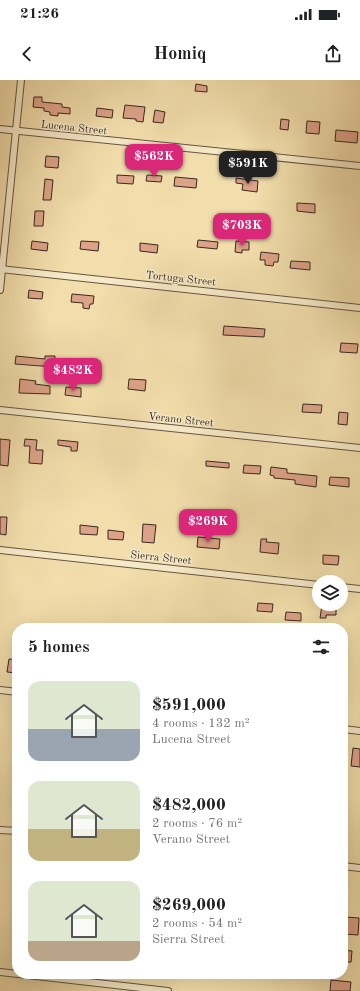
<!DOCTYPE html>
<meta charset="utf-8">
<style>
body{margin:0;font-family:"Old Standard TT",serif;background:#f6f6f6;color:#202124;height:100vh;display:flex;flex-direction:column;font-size:15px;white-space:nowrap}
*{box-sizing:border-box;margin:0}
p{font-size:13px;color:#757577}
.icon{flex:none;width:22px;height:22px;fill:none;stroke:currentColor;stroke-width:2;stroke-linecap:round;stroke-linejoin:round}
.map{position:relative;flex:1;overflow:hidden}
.drawer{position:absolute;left:12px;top:543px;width:336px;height:356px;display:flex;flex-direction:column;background:#fff;border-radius:16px;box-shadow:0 4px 16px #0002}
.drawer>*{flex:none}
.controls{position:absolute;left:312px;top:495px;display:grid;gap:8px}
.controls a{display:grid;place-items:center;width:36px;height:36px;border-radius:50%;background:#fff;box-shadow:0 4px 16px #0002;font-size:20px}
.price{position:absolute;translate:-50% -34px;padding:0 9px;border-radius:8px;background:#db2777;color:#fff;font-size:13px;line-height:26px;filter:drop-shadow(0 1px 2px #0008)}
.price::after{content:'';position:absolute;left:50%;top:24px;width:12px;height:9px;margin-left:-6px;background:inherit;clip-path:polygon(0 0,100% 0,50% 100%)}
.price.current{background:#222;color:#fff}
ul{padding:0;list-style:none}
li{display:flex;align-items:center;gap:12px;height:100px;padding:0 16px}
li span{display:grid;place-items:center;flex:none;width:112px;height:80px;border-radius:12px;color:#555}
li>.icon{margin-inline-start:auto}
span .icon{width:48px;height:48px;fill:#fffc;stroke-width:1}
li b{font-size:17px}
h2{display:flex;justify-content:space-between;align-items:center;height:48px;padding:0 16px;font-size:17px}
.status{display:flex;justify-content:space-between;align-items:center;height:28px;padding:0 20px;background:#fff;direction:ltr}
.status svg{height:11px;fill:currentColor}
header{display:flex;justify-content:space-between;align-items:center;height:52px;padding:0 16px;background:#fff;font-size:18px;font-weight:800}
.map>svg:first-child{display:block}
</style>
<div class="status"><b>21:26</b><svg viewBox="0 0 49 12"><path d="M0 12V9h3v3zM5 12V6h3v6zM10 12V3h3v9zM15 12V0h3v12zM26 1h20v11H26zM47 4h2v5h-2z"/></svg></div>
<header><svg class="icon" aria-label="back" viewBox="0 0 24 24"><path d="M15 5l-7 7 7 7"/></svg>Homiq<svg class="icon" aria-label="share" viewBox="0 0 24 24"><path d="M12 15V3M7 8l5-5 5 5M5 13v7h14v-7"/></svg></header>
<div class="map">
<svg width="360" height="911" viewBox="0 0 360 911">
<rect width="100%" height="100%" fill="#f2deac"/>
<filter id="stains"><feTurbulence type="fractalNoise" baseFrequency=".005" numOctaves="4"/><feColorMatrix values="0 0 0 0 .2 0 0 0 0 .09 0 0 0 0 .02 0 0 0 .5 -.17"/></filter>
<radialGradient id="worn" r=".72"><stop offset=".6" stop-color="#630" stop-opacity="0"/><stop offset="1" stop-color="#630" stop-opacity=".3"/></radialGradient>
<g fill="#dda388" stroke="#39291f">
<polygon points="196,4 207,6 207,12 195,11"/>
<polygon points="34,17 42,17 42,22 62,24 62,27 70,28 70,34 58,33 58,36 50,35 50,32 44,31 44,28 33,27"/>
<polygon points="125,25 145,27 143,42 136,41 136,39 123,38"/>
<polygon points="97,28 113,30 112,38 96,36"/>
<polygon points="155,30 165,32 163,43 153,42"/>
<polygon points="281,39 289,40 288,50 280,49"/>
<polygon points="307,41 320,42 319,54 306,53"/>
<polygon points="336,50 358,52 357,63 335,61"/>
<polygon points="46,76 59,77 58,88 45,87"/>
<polygon points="117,95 134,96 133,104 117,103"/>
<polygon points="147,95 162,96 161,102 146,101"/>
<polygon points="175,97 197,99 196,108 174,106"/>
<polygon points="236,98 258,101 257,112 242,110 243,104 236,103"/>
<polygon points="45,99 53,100 51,120 43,120"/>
<polygon points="297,123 315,124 315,133 297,131"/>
<polygon points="35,131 44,131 43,146 34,146"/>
<polygon points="198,160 218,162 217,169 197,167"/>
<polygon points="32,161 48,163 47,171 31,169"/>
<polygon points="81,161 99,162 98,171 80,169"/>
<polygon points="236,161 249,162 249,170 242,170 242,173 235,172"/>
<polygon points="140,163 158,165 157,173 140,171"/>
<polygon points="261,172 279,174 278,182 274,182 273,186 265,185 265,180 260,180"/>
<polygon points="291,181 310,182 310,190 290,188"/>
<polygon points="29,210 43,212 42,219 28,218"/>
<polygon points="72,214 94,216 93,224 90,224 89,229 83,228 83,223 71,222"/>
<polygon points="224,246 265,249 264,257 223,255"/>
<polygon points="341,263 358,264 357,273 340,272"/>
<polygon points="16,276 45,279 45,276 55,276 54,287 15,284"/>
<polygon points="20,299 36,301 35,304 50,306 50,314 19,313"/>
<polygon points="129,299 146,300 145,311 128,309"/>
<polygon points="66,307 81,308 81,317 65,315"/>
<polygon points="303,324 322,325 321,333 302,332"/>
<polygon points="339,332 348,333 347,345 338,344"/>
<polygon points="0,359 10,360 8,386 0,385"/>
<polygon points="25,359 37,360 36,370 43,370 42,384 29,383 30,366 24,366"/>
<polygon points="58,360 78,362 77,371 71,371 71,367 58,365"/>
<polygon points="206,381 229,383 229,388 206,386"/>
<polygon points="244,385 261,386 260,394 243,393"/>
<polygon points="271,387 287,389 287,393 317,396 316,407 295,404 295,400 274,398 274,396 270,395"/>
<polygon points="330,397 349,398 349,407 329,405"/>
<polygon points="0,437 7,437 6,455 0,454"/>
<polygon points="143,444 156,445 154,463 142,462"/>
<polygon points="80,445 98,447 97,455 80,454"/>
<polygon points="108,450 124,452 123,460 108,459"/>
<polygon points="198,457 220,459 219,469 197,467"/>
<polygon points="261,459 267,459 266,462 279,463 278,474 260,472"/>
<polygon points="323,475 339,476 338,485 323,484"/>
<polygon points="258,523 273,524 272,532 257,531"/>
<polygon points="322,525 336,526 336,535 326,535 326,538 320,538"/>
<polygon points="286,532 301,533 301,541 285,540"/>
<polygon points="9,579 17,580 17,593 7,592"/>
<polygon points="353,668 360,669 360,687 351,686"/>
<polygon points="346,837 359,838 358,855 344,854"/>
<polygon points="343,870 352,871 351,882 343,882"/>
<polygon points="331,900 351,902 350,911 330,911"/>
</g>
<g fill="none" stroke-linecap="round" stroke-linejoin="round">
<defs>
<g id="street">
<polyline points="0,49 360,86"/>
<polyline points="0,189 360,228"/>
<polyline points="0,210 21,0"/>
<polyline points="0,330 360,368"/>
<polyline points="0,470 319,505"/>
<polyline points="341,507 360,509"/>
<polyline points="0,610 17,612"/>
<polyline points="343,649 360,651"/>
<polyline points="0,750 17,751"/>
<polyline points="343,786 360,788"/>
<polyline points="0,892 168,911"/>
</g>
</defs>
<use href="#street" stroke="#675642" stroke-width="8"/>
<use href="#street" stroke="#f7eac9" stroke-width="6"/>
</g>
<g text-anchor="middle" stroke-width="3" stroke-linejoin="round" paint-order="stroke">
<g font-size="11" fill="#39291f" stroke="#f7eac9">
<text transform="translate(74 47) rotate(6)" y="4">Lucena Street</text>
<text transform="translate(181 198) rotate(6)" y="4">Tortuga Street</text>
<text transform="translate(181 339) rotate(6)" y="4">Verano Street</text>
<text transform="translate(161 477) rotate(6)" y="4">Sierra Street</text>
</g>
</g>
<rect width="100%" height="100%" filter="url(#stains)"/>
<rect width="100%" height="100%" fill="url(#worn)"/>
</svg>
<div class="controls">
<a><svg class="icon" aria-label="layers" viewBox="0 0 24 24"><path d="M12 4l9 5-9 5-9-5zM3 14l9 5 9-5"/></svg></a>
</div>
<b class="price" style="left:154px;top:98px">$562K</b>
<b class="price current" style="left:248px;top:105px">$591K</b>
<b class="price" style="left:242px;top:167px">$703K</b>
<b class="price" style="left:73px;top:312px">$482K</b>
<b class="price" style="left:208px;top:463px">$269K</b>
<section class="drawer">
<h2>5 homes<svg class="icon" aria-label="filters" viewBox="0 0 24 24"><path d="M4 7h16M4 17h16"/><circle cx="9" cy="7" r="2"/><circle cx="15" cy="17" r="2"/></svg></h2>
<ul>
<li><span style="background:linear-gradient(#dfe7d0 60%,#9aa5b1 0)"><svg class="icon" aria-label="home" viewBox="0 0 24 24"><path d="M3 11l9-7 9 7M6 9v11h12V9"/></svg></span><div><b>$591,000</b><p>4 rooms · 132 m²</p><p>Lucena Street</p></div></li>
<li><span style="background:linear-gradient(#dfe7d0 60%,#c2b280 0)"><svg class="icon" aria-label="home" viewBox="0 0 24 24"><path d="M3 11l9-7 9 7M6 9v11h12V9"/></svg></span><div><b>$482,000</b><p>2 rooms · 76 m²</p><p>Verano Street</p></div></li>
<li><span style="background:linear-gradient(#dfe7d0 75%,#b9a48a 0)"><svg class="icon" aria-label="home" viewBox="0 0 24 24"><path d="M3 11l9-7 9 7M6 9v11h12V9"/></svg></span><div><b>$269,000</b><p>2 rooms · 54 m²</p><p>Sierra Street</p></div></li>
</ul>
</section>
</div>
